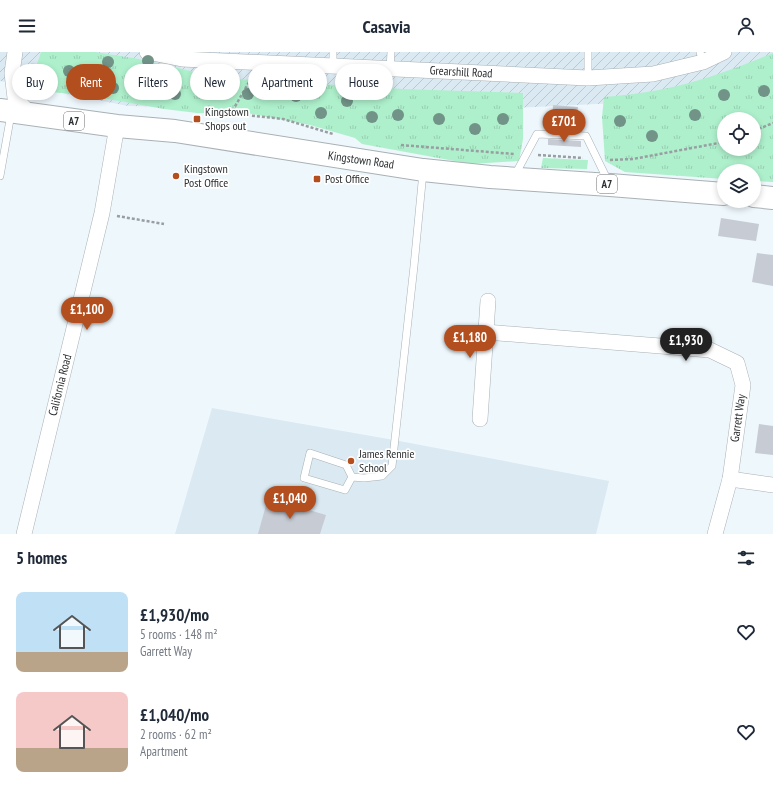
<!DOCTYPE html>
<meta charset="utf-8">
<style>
body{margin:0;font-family:"PT Sans Narrow",sans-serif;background:#f2f2f3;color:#1f2937;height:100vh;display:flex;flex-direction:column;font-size:15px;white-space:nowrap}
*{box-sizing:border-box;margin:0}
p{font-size:13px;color:#747a83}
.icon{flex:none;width:22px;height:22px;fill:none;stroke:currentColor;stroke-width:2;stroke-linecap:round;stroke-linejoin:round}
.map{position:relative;height:482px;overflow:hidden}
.panel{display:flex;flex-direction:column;background:#fff;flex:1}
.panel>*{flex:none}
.top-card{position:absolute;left:12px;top:12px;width:400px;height:36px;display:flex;gap:8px}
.controls{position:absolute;left:717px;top:60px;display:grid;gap:8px}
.controls a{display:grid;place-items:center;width:44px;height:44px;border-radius:50%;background:#fff;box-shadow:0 2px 6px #0003;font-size:20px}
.price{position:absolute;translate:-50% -34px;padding:0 9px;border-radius:14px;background:#b34f1e;color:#fff;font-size:13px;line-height:26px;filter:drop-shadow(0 1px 2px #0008)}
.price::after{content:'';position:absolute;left:50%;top:24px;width:12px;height:9px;margin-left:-6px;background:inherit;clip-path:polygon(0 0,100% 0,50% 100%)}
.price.current{background:#222;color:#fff}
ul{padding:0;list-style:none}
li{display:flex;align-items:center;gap:12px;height:100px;padding:0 16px}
li span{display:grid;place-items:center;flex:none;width:112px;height:80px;border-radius:8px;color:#555}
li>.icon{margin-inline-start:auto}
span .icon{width:48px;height:48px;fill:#fffc;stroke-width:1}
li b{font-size:17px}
h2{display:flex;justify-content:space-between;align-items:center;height:48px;padding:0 16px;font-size:17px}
.chip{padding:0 14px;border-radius:18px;background:#fff;box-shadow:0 2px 6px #0003;font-size:14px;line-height:36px}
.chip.current{background:#b34f1e;color:#fff}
header{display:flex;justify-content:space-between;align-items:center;height:52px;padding:0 16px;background:#fff;font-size:18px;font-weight:700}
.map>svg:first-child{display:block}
</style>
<header><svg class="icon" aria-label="menu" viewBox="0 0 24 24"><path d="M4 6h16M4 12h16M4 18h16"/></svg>Casavia<svg class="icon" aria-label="person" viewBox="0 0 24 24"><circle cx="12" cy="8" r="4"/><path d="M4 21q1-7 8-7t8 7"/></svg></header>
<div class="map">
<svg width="773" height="482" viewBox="0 0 773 482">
<defs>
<pattern id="industrial-furrows" width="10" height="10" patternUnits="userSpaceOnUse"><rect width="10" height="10" fill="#dae9f2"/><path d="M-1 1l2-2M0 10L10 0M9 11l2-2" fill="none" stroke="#bbc8d0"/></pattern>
<pattern id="grass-tufts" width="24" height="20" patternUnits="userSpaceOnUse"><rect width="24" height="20" fill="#aef0cc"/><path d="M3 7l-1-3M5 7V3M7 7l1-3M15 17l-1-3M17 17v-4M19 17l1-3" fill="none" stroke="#96ceb0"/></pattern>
</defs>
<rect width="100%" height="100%" fill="#eef7fc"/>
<polygon fill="#dae9f2" points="212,356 394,388 609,429 596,482 175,482"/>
<polygon fill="url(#industrial-furrows)" points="0,0 773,0 773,17 639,50 452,59 128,54 0,29"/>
<g fill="url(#grass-tufts)" fill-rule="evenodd">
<polygon points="41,0 95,0 139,7 220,26 402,37 523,41 523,87 519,109 471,112 362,92 355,86 310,73 247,61 197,61 164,57 85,43 39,39 32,31 31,11 37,12"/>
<path d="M773,1V130L754,129V119H724V127L625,120L605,109L602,65L604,45C628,43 653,40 677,34C710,26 741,14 773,1ZM724,67H754V97H724Z"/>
<polygon points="543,106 588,108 587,117 541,116"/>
</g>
<g fill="#c7cbd3">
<polygon points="553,53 578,55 576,75 582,76 582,79 549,77 549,75 552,75"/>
<polygon points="548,87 581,89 581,95 548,93"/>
<polygon points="721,166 759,172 756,189 718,184"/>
<polygon points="757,201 773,203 773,234 752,230"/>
<polygon points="759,372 773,374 773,403 755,401"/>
<polygon points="268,446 326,463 320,482 258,482"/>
</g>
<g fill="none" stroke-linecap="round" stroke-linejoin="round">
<defs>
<g id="lane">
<polyline points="700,0 703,10"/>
<polyline points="333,14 333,0"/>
<polyline points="390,17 391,0"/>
<polyline points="588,26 588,0"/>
<polyline points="515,123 537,82 586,84 608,129"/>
<polyline points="0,124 11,62"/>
<polygon points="310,401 346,413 352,425 345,438 304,426"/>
<polyline points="352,425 364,426 382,424 392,414 414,214 423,120"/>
</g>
<g id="street">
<polyline points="15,0 12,21 15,46 31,63"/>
<polyline points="147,0 182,7 588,26 653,22 703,10 724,0"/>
<polyline points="486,280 710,298 737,311 743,333 730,427 715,482"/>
<polyline points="480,367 488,249"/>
<polyline points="730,427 773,433"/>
<polyline points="24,482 102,161 117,74"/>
</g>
<g id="primary">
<polyline points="0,58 117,74 175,79 423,118 490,125 610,133 724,142"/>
<polyline points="754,144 773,146"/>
</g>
</defs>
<use href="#lane" stroke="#a9b1b5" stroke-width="8"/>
<use href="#street" stroke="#a9b1b5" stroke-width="16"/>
<use href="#primary" stroke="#a9b1b5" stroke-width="24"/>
<g stroke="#989ea2" stroke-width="2.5" stroke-dasharray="3 2" stroke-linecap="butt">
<polyline points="212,63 246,63 283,67 333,82"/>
<polyline points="230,63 252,25"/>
<polyline points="754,79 773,71"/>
<polyline points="401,93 514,102"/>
<polyline points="538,103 583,106"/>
<polyline points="610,108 633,107 724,90"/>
<polyline points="117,164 164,172"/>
</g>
<use href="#lane" stroke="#fff" stroke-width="7"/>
<use href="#street" stroke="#fff" stroke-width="15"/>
<use href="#primary" stroke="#fff" stroke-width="22"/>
</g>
<g fill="#719388">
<circle cx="148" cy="9" r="6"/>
<circle cx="108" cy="10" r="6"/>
<circle cx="69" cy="19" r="6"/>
<circle cx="205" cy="27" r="6"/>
<circle cx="113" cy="36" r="6"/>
<circle cx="764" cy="39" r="6"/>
<circle cx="175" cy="42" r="6"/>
<circle cx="248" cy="42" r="6"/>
<circle cx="724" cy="43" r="6"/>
<circle cx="296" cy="44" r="6"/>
<circle cx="347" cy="49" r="6"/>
<circle cx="321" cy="61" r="6"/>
<circle cx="398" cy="63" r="6"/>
<circle cx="695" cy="63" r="6"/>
<circle cx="372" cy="65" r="6"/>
<circle cx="439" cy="67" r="6"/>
<circle cx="503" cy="67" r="6"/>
<circle cx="620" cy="69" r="6"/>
<circle cx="475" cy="77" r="6"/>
<circle cx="652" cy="84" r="6"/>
</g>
<g fill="#b34f1e" stroke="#fff" stroke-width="1.5">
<rect x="193" y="63" width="8" height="8" rx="2"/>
<circle cx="176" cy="124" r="4"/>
<rect x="313" y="123" width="8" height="8" rx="2"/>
<circle cx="351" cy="409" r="4"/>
</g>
<g text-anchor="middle" stroke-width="3.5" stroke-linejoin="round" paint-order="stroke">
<g fill="#fff" stroke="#6b6d6e" stroke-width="1">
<rect x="64" y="60" width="20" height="18" rx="3"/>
<rect x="597" y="123" width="20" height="18" rx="3"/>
</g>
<g font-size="11" font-weight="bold" fill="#2b2e30">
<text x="74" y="73">A7</text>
<text x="607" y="136">A7</text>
</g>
<g font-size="12" fill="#2b2e30" stroke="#fff">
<text transform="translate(461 20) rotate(3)" y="4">Grearshill Road</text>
<text transform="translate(361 108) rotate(8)" y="4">Kingstown Road</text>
<text transform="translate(60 333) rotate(-76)" y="4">California Road</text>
<text transform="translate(738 366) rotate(-82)" y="4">Garrett Way</text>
</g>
<g font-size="12" fill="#2b2e30" stroke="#fff" text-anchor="start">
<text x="205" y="64">Kingstown<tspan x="205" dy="14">Shops out</tspan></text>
<text x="184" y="121">Kingstown<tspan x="184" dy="14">Post Office</tspan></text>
<text x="325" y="131">Post Office</text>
<text x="359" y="406">James Rennie<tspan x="359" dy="14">School</tspan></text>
</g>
</g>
</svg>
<div class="controls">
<a><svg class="icon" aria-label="locate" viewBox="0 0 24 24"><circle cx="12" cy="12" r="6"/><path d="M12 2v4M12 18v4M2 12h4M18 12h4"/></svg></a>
<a><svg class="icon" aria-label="layers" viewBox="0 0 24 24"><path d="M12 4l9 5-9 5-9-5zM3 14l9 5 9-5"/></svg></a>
</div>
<b class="price" style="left:564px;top:91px">£701</b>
<b class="price" style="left:87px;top:279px">£1,100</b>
<b class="price" style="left:470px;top:307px">£1,180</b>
<b class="price current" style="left:686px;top:310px">£1,930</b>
<b class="price" style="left:290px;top:468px">£1,040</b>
<div class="top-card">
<a class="chip">Buy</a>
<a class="chip current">Rent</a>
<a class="chip">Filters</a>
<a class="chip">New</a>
<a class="chip">Apartment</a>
<a class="chip">House</a>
</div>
</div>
<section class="panel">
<h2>5 homes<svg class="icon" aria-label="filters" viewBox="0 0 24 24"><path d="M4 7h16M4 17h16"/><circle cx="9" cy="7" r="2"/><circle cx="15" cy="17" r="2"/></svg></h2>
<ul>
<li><span style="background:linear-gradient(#bfe0f5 75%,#b9a48a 0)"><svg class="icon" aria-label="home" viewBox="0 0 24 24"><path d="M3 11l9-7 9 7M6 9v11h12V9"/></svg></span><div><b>£1,930/mo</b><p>5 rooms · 148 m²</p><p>Garrett Way</p></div><svg class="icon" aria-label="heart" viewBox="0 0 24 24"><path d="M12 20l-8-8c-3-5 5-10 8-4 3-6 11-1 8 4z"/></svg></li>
<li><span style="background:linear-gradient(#f6c9c9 70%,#b9a48a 0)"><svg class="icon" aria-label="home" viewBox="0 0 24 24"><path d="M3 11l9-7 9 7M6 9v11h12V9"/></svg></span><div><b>£1,040/mo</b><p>2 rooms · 62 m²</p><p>Apartment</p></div><svg class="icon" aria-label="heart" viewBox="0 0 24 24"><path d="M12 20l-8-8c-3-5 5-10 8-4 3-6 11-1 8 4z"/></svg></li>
</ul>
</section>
